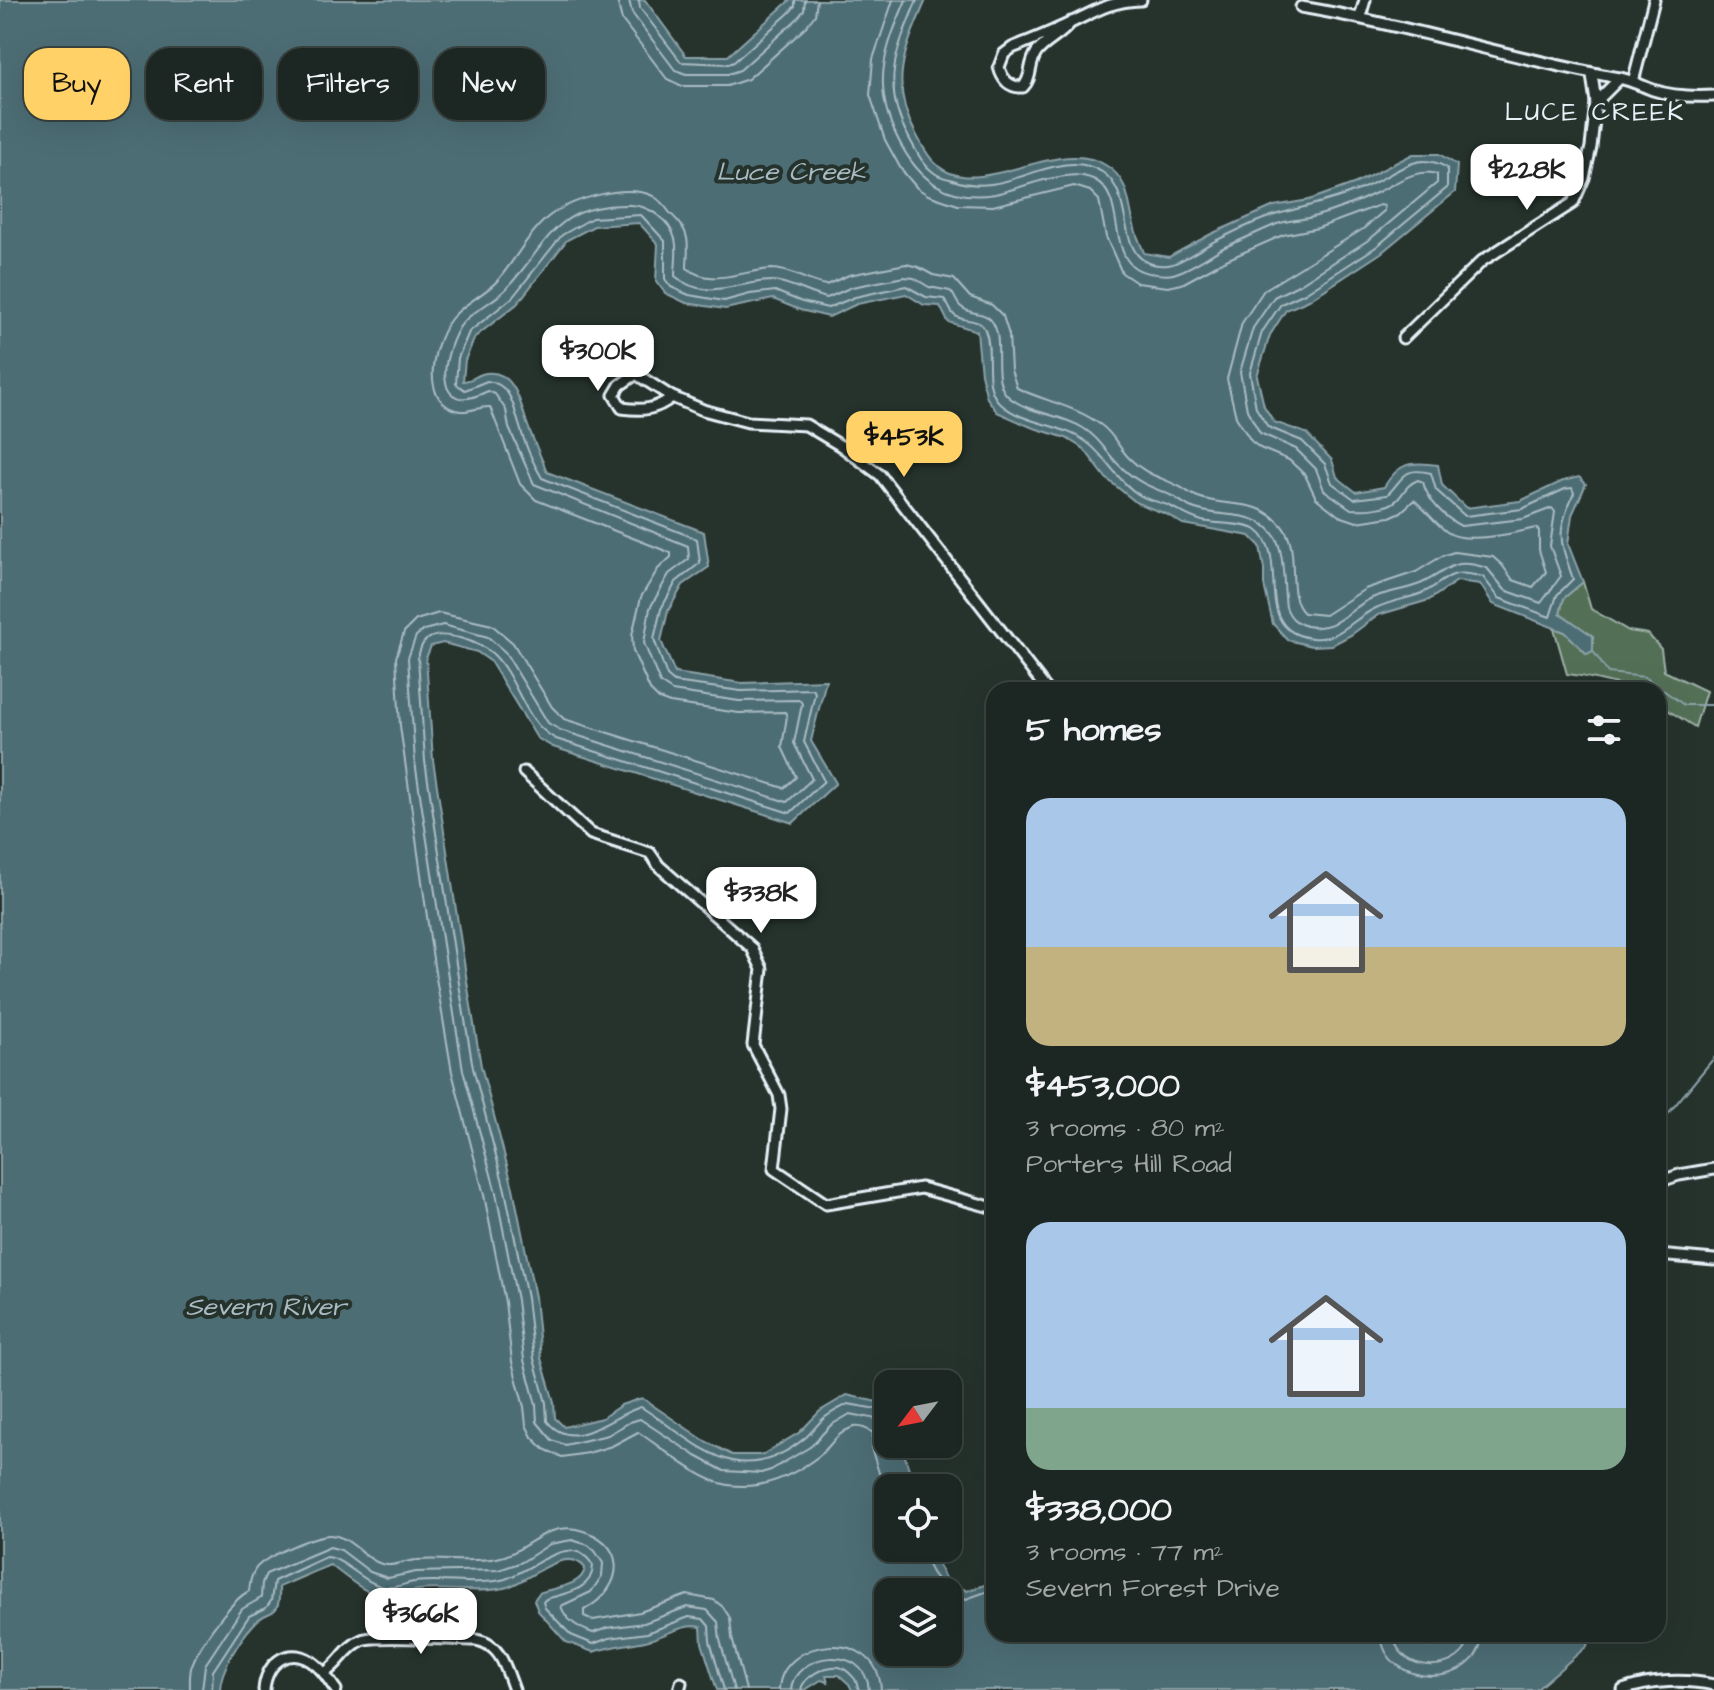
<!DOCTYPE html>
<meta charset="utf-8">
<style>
body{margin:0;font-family:"Architects Daughter",sans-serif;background:#252e2a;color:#f1f3f6;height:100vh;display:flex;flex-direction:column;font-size:30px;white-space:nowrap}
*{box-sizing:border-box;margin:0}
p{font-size:26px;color:#a0a5a5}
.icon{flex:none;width:44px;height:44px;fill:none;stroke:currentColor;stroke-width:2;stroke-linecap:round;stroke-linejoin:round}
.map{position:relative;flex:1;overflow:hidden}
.sheet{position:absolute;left:986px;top:682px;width:680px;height:960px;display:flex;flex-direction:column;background:#1c2622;border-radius:24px;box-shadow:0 8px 32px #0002,0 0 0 2px #3a4340}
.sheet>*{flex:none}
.top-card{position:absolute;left:24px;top:48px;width:760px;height:72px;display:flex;gap:16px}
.needle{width:52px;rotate:238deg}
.controls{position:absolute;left:874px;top:1370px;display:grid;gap:16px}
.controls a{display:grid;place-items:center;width:88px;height:88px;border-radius:16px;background:#1c2622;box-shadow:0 8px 32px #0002,0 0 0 2px #3a4340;font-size:40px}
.price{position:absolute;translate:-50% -68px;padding:0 18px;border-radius:16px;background:#fff;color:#222;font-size:26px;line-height:52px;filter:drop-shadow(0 2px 4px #0008)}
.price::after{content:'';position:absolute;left:50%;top:48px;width:24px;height:18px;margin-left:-12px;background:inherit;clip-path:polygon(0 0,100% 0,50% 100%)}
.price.active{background:#ffd166;color:#111}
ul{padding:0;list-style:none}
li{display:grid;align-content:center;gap:16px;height:424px;padding:0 40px}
li span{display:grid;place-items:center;height:248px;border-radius:24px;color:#555}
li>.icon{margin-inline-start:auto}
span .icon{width:144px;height:144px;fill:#fffc;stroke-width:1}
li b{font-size:34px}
h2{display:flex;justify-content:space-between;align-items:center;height:96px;padding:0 40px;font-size:34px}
.chip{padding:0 28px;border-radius:24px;background:#1c2622;box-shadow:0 8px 32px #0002,0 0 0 2px #3a4340;font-size:28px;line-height:72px}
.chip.active{background:#ffd166;color:#111}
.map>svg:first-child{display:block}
</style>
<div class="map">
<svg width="1714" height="1690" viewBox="0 0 1714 1690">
<rect width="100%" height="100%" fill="#26332d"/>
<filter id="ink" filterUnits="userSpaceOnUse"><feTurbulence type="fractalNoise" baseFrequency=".0125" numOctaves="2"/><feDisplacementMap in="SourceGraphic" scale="16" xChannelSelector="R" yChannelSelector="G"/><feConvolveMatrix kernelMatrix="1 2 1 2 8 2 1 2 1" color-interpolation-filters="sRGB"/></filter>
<g filter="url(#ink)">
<path fill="#537057" stroke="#9eb0a8" stroke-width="2" d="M1583,582L1591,609L1629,631L1648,634L1661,649L1664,671L1706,691L1695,727L1658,704V690C1626,690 1599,677 1567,674L1554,628L1565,632L1586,653L1592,636L1560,613L1564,598Z"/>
<path fill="#4e6d74" stroke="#8ca2a9" stroke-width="2" fill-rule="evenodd" d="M0,0H645L686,56H728L790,0H926C905,49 888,83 916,134C922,145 927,156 936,164C978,204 1058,133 1107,166C1129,180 1128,202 1134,225C1136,235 1141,244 1144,253L1169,257L1211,234L1274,206L1309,200L1356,183L1413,154H1439L1457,165L1455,192L1381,253L1309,300L1286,310L1270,335L1257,376L1264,406L1274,422L1306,433L1332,460L1337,477L1356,492L1384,487C1399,462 1411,461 1438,465L1442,485L1466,508L1520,501L1563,481L1579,477L1586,484L1572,515L1568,544L1583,582L1564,598L1560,613L1593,636V651L1587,654L1565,632L1493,604L1480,584L1457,581L1429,600L1378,615L1351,635L1332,645L1312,646L1288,640L1273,624L1264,585V569L1260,546L1250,536L1183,524L1166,514L1137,503L1106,478L1084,449L1066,438L1031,427L997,412L987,398L981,374L977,331L948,322L940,306L924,305L906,294L857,304L829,317L800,310L773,299L725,309L686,303L665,293L656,281L658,244L639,223L594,226L567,240L517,304L475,337L465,360L463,381C472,381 477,374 486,373C516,369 521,407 528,426C534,442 541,457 547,472L704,532L709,567L683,585L668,611L661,641L675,673L742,683L826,680L811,741L836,783L793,823L553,747L537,738L490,661L477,652L443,643L431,646L426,658L433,760L468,988L481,1066L513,1188L535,1297L541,1358L554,1402L555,1418L564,1427L602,1418L621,1405L642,1398L705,1441L732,1455H762L800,1432L820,1411L847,1395L886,1404L888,1444H901L915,1488H888V1548H929L946,1580L967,1591L994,1582V1634H1410L1417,1645L1428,1647L1446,1644L1454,1634H1590L1587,1646L1536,1690H852L849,1684L839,1675H826L828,1682L821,1680L805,1690H717L702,1643L701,1627C682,1623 664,1637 645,1641C627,1645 611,1646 593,1652L566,1642L538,1611L534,1600L539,1593C554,1587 582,1587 585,1568C566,1543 528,1583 504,1588C477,1594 446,1587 418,1590C408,1591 398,1597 388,1597C366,1596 347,1577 330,1565L279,1587C281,1621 268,1607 254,1624C240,1639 220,1670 220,1690H0ZM888,1592H948V1652H888Z"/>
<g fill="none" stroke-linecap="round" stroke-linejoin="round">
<g stroke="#aabcc3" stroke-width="2">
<polyline points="617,0 622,20 667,79 682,86 727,86 748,79 804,29 815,15 817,0"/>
<polyline points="629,0 632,13 675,70 686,74 728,74 740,70 796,20 804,10 805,0"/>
<polyline points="639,0 640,8 681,62 728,64 734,62 789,13 795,6 795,0"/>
<path d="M888,1411L848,1404C839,1409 829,1413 822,1420C816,1426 811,1433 805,1438C737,1493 700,1444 641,1407C611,1415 574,1455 547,1421L546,1403L534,1359L527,1298L505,1190L473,1068L460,990L425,761L418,658C419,653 421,645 425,641C439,627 483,643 494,655C519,680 523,722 556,739L790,813L824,781L804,742L815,693L813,689L741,691L674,682L667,676L654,639L661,609L676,582L700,563L697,539L542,478C533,463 524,442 519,424C513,405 511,384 487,381L465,390L456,384L458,358L469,332L512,298L562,235L592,218L641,215L665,241V279L671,287L689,295L724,301L750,294L775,291L802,302L828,308L855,297L906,286L926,297L944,299C948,303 950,311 954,315C963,323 980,317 985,330C995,353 980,388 1002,405C1024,424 1061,424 1085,441C1105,454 1117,482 1141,496C1150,501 1161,502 1170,506C1181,512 1190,518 1202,521C1216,524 1246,523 1256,530C1292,556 1249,631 1312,638C1340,641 1353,618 1376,608C1390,601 1407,599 1422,593C1433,589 1442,579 1453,575C1461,571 1475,575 1483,577L1499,598L1550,617L1557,595L1573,579C1559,538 1556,533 1574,493L1572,488L1565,489L1522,509L1465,516L1436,490L1431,473C1402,466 1404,479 1387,495L1354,499L1332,483L1325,464L1302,441L1268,427L1256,408L1250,373L1262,332L1281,304L1305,293L1376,247L1447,188V168C1437,162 1425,159 1413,163C1394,170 1377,183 1359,190C1332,201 1305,206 1278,214C1257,220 1236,231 1217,240C1204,246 1181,264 1168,265C1110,270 1139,195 1102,172C1067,150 1027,180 991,184C977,186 963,184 950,179C944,178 938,176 933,172C922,164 916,150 909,138C880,86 896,50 917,0"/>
<path d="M888,1421L850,1414L831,1425L810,1447L771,1470L761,1473L724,1471L696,1456L640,1419L630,1422L608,1435L565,1445L552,1440L537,1422L536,1405L524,1360L517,1300L496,1193L463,1070L446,964L415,762L408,658L416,636L424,630L443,625L488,637L505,652L548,723L560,730L787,802L812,779L794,743L802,704L800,700L739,701L672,691L660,683L644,643L650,608L669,574L689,559L688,546L534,484L509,428L506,410L495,394L488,391C432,419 441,359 459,328C469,312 493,303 506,289C550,242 553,204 630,205C648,205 670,220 675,239C678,250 675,264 675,276C706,303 738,281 772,281C787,281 810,294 827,298L852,287L904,277L914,278L929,287L950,291C955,295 956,302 960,306C974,319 990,306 997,333C1001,352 992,385 1010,398C1031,414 1061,414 1083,428C1100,438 1107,454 1121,467C1142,486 1151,486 1174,497C1179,500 1184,504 1190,507C1218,520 1254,507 1274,535C1285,550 1283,587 1286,607C1290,618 1296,623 1307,626C1336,633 1349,608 1372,598C1387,592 1404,590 1420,584C1450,571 1450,556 1487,568L1505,590L1541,603L1561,576L1550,546L1555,512L1552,508L1523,519L1461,526C1445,518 1427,500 1423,482L1418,480C1406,485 1406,490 1398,499C1389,509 1364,510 1351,509L1324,490L1316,469L1296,449L1260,433L1247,410L1240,372L1253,328L1274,297L1300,284L1370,239L1437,183V174C1416,167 1394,185 1376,193C1356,203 1334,211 1313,217C1301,220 1289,220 1277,224C1260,231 1244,239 1227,246C1210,254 1192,269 1173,274C1166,276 1157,274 1149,273C1103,266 1129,198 1095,180C1078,172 1065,176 1048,179C1030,183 1013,190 995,194C947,202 918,180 898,139C871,86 884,51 906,0"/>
<path d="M888,1501L872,1451L873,1433C867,1429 858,1425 851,1428C837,1433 830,1447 819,1456C793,1476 761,1490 728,1485C698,1480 663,1448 638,1432L612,1446L588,1453L562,1457L544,1449L532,1437L526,1425L524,1407L512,1362L505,1302L484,1195L452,1072L434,966L400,726L396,658L404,632L416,620L439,613L492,625L513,643L552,707L564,719L784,788L796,777L782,747L787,716L785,712L739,713L670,703L659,699L650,690L633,651L632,635L641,597L658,569L671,557V553L536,500L520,484L490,407C477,406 465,416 450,408C420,391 435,340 451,319C463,303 485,295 498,280C515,260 528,234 548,217C571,199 625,183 653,196C660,200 665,206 670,213C677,220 685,227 687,238C689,248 687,259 687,268C711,288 744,270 772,269C790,269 808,282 826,285L849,275L906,264L918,267L933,275L954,279L970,297L992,305L1003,316L1009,335L1011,370L1017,388C1044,401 1076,406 1101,425C1113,433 1119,448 1129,458C1148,477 1160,476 1182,488C1187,491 1192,495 1198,497C1229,509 1257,496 1282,526C1302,550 1284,594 1304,613L1325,615L1365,589L1416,572L1442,556L1454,552L1493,557L1502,565L1513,580L1533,587L1546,572L1539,550V531L1536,528C1515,533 1465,545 1447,532C1435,523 1425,509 1414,500L1401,512L1390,517L1357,522L1339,516L1316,498L1305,475L1289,460L1260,448L1251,441L1236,417L1227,379L1242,323L1264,290L1363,229L1384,211V206L1380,205L1318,228L1283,235L1224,261L1182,284L1168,287L1137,283L1122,273L1106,237L1099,200L1090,191L1074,186L993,206L958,205L928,195L917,188L901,169L885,140L870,95L873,59L893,0"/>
<path d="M923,1548C927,1573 943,1590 966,1599L994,1589"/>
<path d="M1381,1634C1384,1690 1480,1690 1482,1634"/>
<path d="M1394,1634C1396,1676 1467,1675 1470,1634"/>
<path d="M190,1690C190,1682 189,1673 192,1665C199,1645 231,1600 249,1591C250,1582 251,1575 256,1568C266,1556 307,1539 322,1536C350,1529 362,1562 387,1565C397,1566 407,1560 417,1560C443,1558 472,1563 497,1558C525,1553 544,1523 576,1529C628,1540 627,1587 584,1610V1616L593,1620L640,1612L687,1595L714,1600L723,1607L730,1618L732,1638L746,1690"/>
<path d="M202,1690L205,1665L242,1609L261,1598L262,1583L266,1574L330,1547L341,1550L370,1572L388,1578L416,1572L499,1570L522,1562L550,1544L572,1540L588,1545L595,1551L603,1563L602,1576L591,1592L561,1606C566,1621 579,1628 593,1633L607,1628L644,1623L687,1607L707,1610L718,1622L720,1640L734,1690"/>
<path d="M212,1690L213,1671L249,1616L266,1608L271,1601L274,1581L326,1557C343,1557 364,1584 385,1587C395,1589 405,1583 415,1582C443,1578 474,1586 501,1580C529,1575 571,1527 593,1566C592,1591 565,1593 546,1599L543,1602L545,1608L571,1635L593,1644L609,1638L647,1633L689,1617L703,1619L709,1626L710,1641L724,1690"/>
<path d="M779,1690C780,1638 878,1625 881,1690"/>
<path d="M791,1690C793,1654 865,1641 869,1690"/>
<path d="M801,1690C803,1677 825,1665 839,1667C846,1668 850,1674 855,1679L859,1690"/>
</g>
<g stroke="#8ca2a9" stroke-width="2">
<polyline points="1593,651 1608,673 1645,677 1684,705 1714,705"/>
<polyline points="1658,1126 1714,1058"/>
</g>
<defs>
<g id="street">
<path d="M1301,7C1408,25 1512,59 1619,78C1631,80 1642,86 1653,90C1673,97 1694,97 1714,96"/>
<polyline points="1360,17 1365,0"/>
<path d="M1071,22C1062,35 1047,40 1037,52C1028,64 1033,77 1023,87C1009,88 1002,79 999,67L1004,54L1012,48C1029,41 1047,34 1064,26C1093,13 1108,1 1141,0"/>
<polyline points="1592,75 1596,102"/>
<polyline points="1633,82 1654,0"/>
<polyline points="1403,338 1482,261 1573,203 1584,178 1591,147 1596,102 1620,78"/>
<path d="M672,397C656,410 642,411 622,408L614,395L620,385L636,374L672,397L703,410L748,422L806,425L841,446L880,475L1047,690"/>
<polyline points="524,772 591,834 650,853 659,866 752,948 762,969 753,1045 779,1095 781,1109 774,1169 826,1204 921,1188 994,1208"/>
<polyline points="1658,1182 1679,1175 1714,1169"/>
<polyline points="1658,1255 1714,1260"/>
<path d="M324,1673C339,1665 345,1647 362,1640C375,1634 455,1640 476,1640C501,1644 506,1669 514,1690"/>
<path d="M264,1690C266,1661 291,1644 316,1665C324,1671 330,1682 336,1690"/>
<polyline points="679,1690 681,1683"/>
<path d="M1623,1690C1650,1680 1686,1679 1714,1685"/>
</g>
</defs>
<use href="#street" stroke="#e8f1f8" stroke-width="15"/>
<use href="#street" stroke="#26332d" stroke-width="9"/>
</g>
</g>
<g text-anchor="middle" stroke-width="8" stroke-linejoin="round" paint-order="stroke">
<g font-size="26" letter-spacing="2" fill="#e8f1f8" stroke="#26332d">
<text x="1595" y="120">LUCE CREEK</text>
</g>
<g font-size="26" font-style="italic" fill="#aabcc3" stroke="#26332d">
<text x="791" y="180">Luce Creek</text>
<text x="266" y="1315">Severn River</text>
</g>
</g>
</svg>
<div class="controls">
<a><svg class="needle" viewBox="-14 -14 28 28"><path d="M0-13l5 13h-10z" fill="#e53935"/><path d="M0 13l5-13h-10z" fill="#a0a5a5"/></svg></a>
<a><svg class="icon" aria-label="locate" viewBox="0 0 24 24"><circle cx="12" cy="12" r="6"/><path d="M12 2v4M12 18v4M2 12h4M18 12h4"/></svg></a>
<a><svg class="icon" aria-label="layers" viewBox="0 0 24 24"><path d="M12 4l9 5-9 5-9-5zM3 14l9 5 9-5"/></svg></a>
</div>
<b class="price" style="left:1527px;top:212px">$228K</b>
<b class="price" style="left:598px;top:393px">$300K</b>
<b class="price active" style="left:904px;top:479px">$453K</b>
<b class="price" style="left:761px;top:935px">$338K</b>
<b class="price" style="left:421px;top:1656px">$366K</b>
<div class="top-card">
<a class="chip active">Buy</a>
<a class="chip">Rent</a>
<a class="chip">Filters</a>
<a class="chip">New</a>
</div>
<section class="sheet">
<h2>5 homes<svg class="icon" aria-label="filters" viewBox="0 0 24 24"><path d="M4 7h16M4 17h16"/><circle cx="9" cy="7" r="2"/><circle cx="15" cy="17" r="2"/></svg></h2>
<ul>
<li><span style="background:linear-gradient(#a9c7e8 60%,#c2b280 0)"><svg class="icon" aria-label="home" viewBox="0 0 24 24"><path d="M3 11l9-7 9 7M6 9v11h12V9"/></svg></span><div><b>$453,000</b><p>3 rooms · 80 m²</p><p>Porters Hill Road</p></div></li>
<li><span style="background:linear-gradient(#a9c7e8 75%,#7fa58c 0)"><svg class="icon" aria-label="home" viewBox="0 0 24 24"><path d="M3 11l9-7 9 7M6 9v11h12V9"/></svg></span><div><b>$338,000</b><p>3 rooms · 77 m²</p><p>Severn Forest Drive</p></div></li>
</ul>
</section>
</div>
